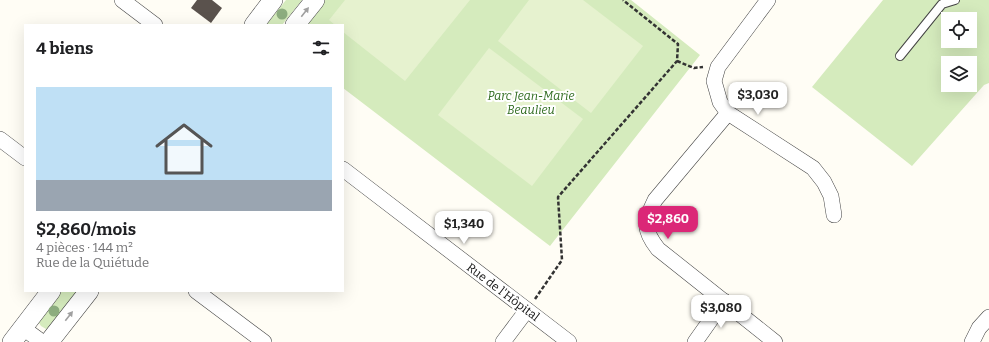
<!DOCTYPE html>
<html lang="fr">
<meta charset="utf-8">
<style>
body{margin:0;font-family:Bitter,serif;background:#f2f2f2;color:#202124;height:100vh;display:flex;flex-direction:column;font-size:15px;white-space:nowrap}
*{box-sizing:border-box;margin:0}
p{font-size:13px;color:#757577}
.icon{flex:none;width:22px;height:22px;fill:none;stroke:currentColor;stroke-width:2;stroke-linecap:round;stroke-linejoin:round}
.map{position:relative;flex:1;overflow:hidden}
.details{position:absolute;left:24px;top:24px;width:320px;height:268px;display:flex;flex-direction:column;background:#fff;border-radius:0px;box-shadow:0 4px 16px #0002}
.details>*{flex:none}
.controls{position:absolute;left:941px;top:12px;display:grid;gap:8px}
.controls a{display:grid;place-items:center;width:36px;height:36px;border-radius:0px;background:#fff;box-shadow:0 4px 16px #0002;font-size:20px}
.price{position:absolute;translate:-50% -34px;padding:0 9px;border-radius:8px;background:#fff;color:#222;font-size:13px;line-height:26px;filter:drop-shadow(0 1px 2px #0008)}
.price::after{content:'';position:absolute;left:50%;top:24px;width:12px;height:9px;margin-left:-6px;background:inherit;clip-path:polygon(0 0,100% 0,50% 100%)}
.price.on{background:#db2777;color:#fff}
ul{padding:0;list-style:none}
li{display:grid;align-content:center;gap:8px;height:212px;padding:0 12px}
li span{display:grid;place-items:center;height:124px;border-radius:0px;color:#555}
li>.icon{margin-inline-start:auto}
span .icon{width:72px;height:72px;fill:#fffc;stroke-width:1}
li b{font-size:17px}
h2{display:flex;justify-content:space-between;align-items:center;height:48px;padding:0 12px;font-size:17px}
.map>svg:first-child{display:block}
</style>
<div class="map">
<svg width="989" height="342" viewBox="0 0 989 342">
<rect width="100%" height="100%" fill="#fffdf5"/>
<g fill="#d5ebbd" fill-rule="evenodd">
<polygon points="286,0 302,0 282,25 266,25"/>
<polygon points="315,0 631,0 700,55 550,246 343,88 343,25 295,25"/>
<path d="M883,0H989V83L984,85L912,166L812,87ZM948,19H970V41H948ZM948,63H970V85H948Z"/>
<polygon points="62,291 78,291 50,327 46,329 41,326 39,323 40,320"/>
</g>
<g fill="#e6f2cf">
<polygon points="345,0 470,0 405,81 343,32 343,25 335,25 329,20"/>
<polygon points="529,0 583,0 643,46 591,113 498,41"/>
<polygon points="489,48 583,119 532,186 438,115"/>
</g>
<polygon fill="#5a524d" points="197,0 212,0 222,8 211,23 191,8"/>
<g fill="none" stroke-linecap="round" stroke-linejoin="round">
<defs>
<polyline id="service" points="900,56 942,4 955,0"/>
<g id="minor">
<polyline points="122,0 155,25"/>
<polyline points="768,0 718,67 714,81 720,102 728,113 813,168 824,182 831,196 834,215"/>
<path d="M728,113L655,200C644,222 643,230 658,249L775,342"/>
<polyline points="0,139 25,158"/>
<polyline points="343,169 569,342"/>
<polyline points="196,291 264,342"/>
<polyline points="23,328 42,342"/>
<polyline points="503,342 527,310"/>
<polyline points="695,342 724,301"/>
<polyline points="972,342 979,328 989,317"/>
</g>
<g id="tertiary">
<polyline points="254,25 273,0"/>
<polyline points="295,25 315,0"/>
<polyline points="12,342 51,291"/>
<polyline points="49,342 89,291"/>
</g>
</defs>
<use href="#service" stroke="#444" stroke-width="10"/>
<use href="#minor" stroke="#444" stroke-width="16"/>
<use href="#tertiary" stroke="#444" stroke-width="20"/>
<g stroke="#333" stroke-width="2.5" stroke-dasharray="4 2" stroke-linecap="butt">
<polyline points="677,61 694,68 703,67"/>
<polyline points="535,299 562,260 558,197 677,61 678,44 623,0"/>
</g>
<use href="#service" stroke="#fff" stroke-width="8"/>
<use href="#minor" stroke="#fff" stroke-width="15"/>
<use href="#tertiary" stroke="#fff" stroke-width="19"/>
</g>
<g fill="#8dad7f">
<circle cx="282" cy="14" r="5.5"/>
<circle cx="54" cy="311" r="5.5"/>
</g>
<defs><path id="oneway-solid" d="M-6-.8H1V-3.2L6.5 0L1 3.2V.8H-6Z"/></defs>
<g fill="#a0a0a0">
<use href="#oneway-solid" transform="translate(305 12) rotate(-52)"/>
<use href="#oneway-solid" transform="translate(69 316) rotate(-52)"/>
</g>
<g text-anchor="middle" stroke-width="4" stroke-linejoin="round" paint-order="stroke">
<g font-size="12" font-style="italic" fill="#2f6b1f" stroke="#fff">
<text x="531" y="100">Parc Jean-Marie<tspan x="531" dy="14">Beaulieu</tspan></text>
</g>
<g font-size="12" fill="#111" stroke="#fff">
<text transform="translate(503 292) rotate(37)" y="4">Rue de l'Hôpital</text>
</g>
</g>
</svg>
<div class="controls">
<a><svg class="icon" aria-label="locate" viewBox="0 0 24 24"><circle cx="12" cy="12" r="6"/><path d="M12 2v4M12 18v4M2 12h4M18 12h4"/></svg></a>
<a><svg class="icon" aria-label="layers" viewBox="0 0 24 24"><path d="M12 4l9 5-9 5-9-5zM3 14l9 5 9-5"/></svg></a>
</div>
<b class="price" style="left:758px;top:116px">$3,030</b>
<b class="price on" style="left:668px;top:240px">$2,860</b>
<b class="price" style="left:464px;top:245px">$1,340</b>
<b class="price" style="left:721px;top:329px">$3,080</b>
<section class="details">
<h2>4 biens<svg class="icon" aria-label="filters" viewBox="0 0 24 24"><path d="M4 7h16M4 17h16"/><circle cx="9" cy="7" r="2"/><circle cx="15" cy="17" r="2"/></svg></h2>
<ul>
<li><span style="background:linear-gradient(#bfe0f5 75%,#9aa5b1 0)"><svg class="icon" aria-label="home" viewBox="0 0 24 24"><path d="M3 11l9-7 9 7M6 9v11h12V9"/></svg></span><div><b>$2,860/mois</b><p>4 pièces · 144 m²</p><p>Rue de la Quiétude</p></div></li>
</ul>
</section>
</div>
